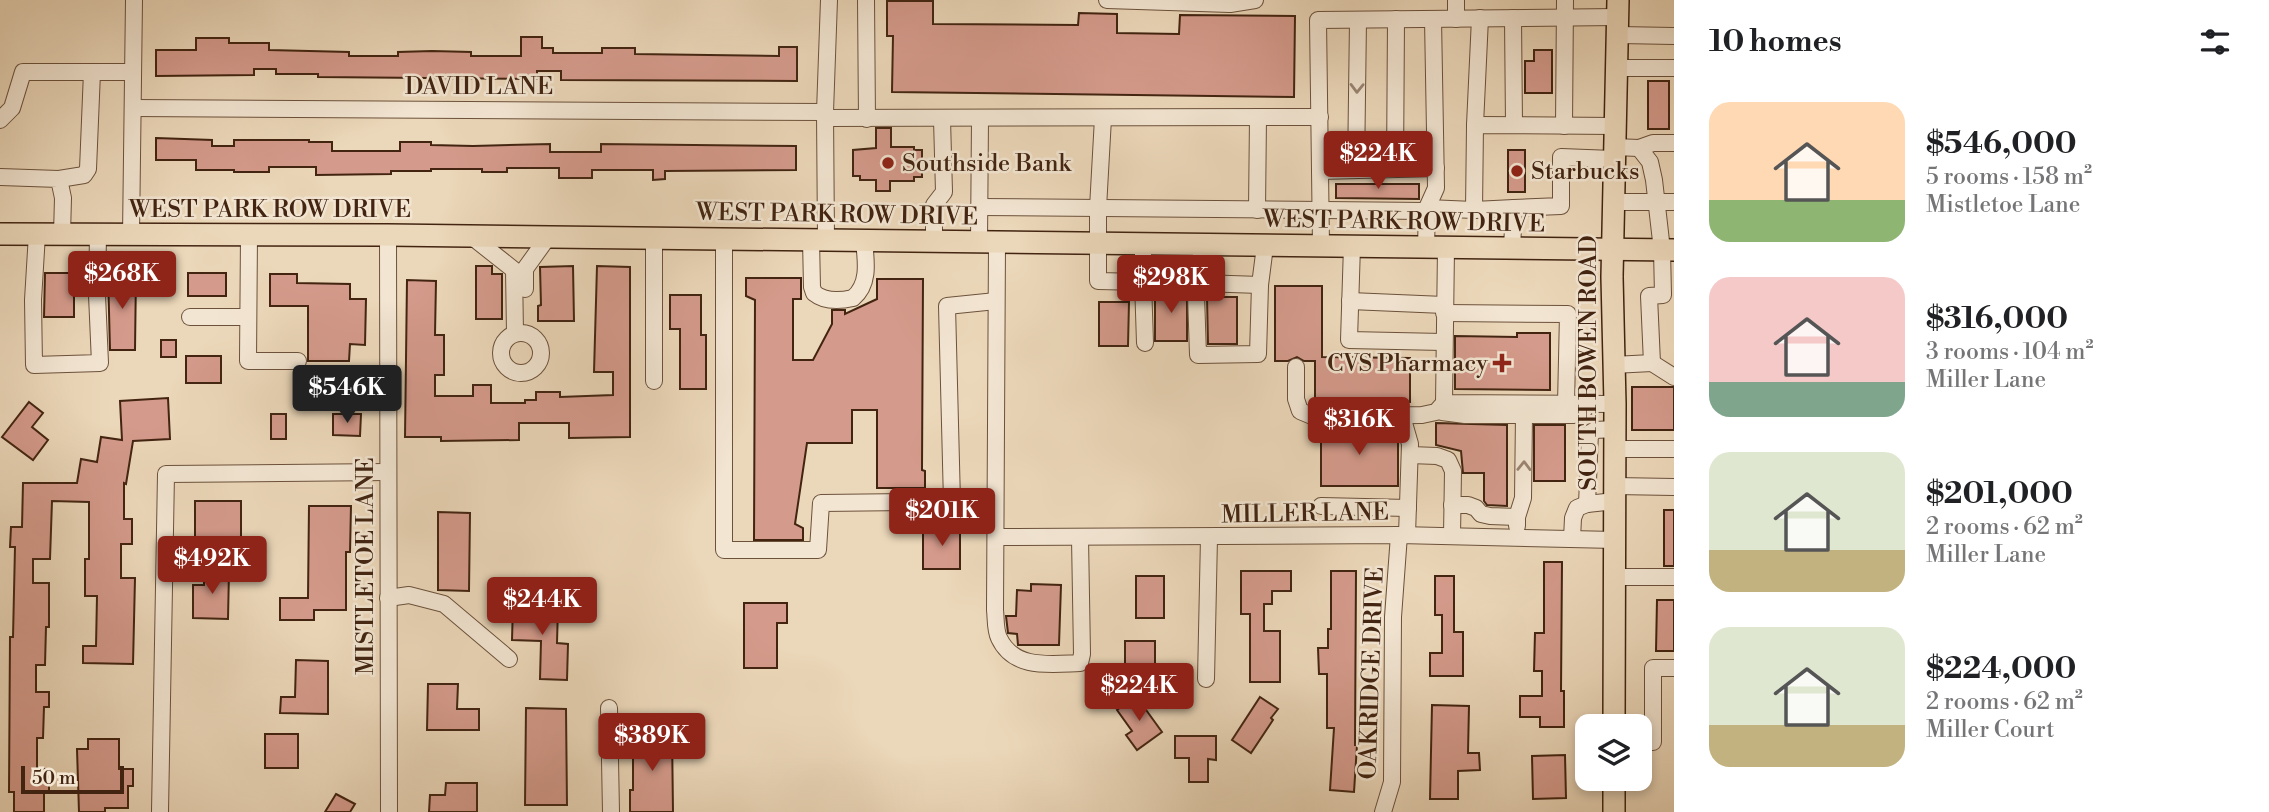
<!DOCTYPE html>
<meta charset="utf-8">
<style>
body{margin:0;font-family:"Libre Bodoni",serif;background:#f6f6f6;color:#202124;height:100vh;display:flex;flex-direction:column;font-size:26px;white-space:nowrap}
*{box-sizing:border-box;margin:0}
p{font-size:23px;color:#757577}
.icon{flex:none;width:38px;height:38px;fill:none;stroke:currentColor;stroke-width:2;stroke-linecap:round;stroke-linejoin:round}
.map{position:relative;flex:1;overflow:hidden}
.drawer{display:flex;flex-direction:column;background:#fff;width:595px}
.drawer>*{flex:none}
.controls{position:absolute;left:1575px;top:714px;display:grid;gap:14px}
.controls a{display:grid;place-items:center;width:77px;height:77px;border-radius:14px;background:#fff;box-shadow:0 4px 10px #0003;font-size:35px}
.scale{position:absolute;left:21px;bottom:18px;width:103px;box-sizing:border-box;padding-left:7px;border:4px solid #422411;border-top:0;font-size:19px;line-height:24px;white-space:nowrap;color:#422411;-webkit-text-stroke:5px #f2e5d2;paint-order:stroke}
.price{position:absolute;translate:-50% -60px;padding:0 16px;border-radius:7px;background:#8f2418;color:#fff;font-size:23px;line-height:46px;filter:drop-shadow(0 2px 4px #0008)}
.price::after{content:'';position:absolute;left:50%;top:42px;width:21px;height:16px;margin-left:-10px;background:inherit;clip-path:polygon(0 0,100% 0,50% 100%)}
.price.current{background:#222;color:#fff}
ul{padding:0;list-style:none}
li{display:flex;align-items:center;gap:21px;height:175px;padding:0 35px}
li span{display:grid;place-items:center;flex:none;width:196px;height:140px;border-radius:21px;color:#555}
li>.icon{margin-inline-start:auto}
span .icon{width:84px;height:84px;fill:#fffc;stroke-width:1}
li b{font-size:30px}
h2{display:flex;justify-content:space-between;align-items:center;height:84px;padding:0 35px;font-size:30px}
main{display:flex;flex:1;min-height:0}
.map>svg:first-child{display:block}
</style>
<main>
<div class="map">
<svg width="1674" height="812" viewBox="0 0 1674 812">
<rect width="100%" height="100%" fill="#ebd7b9"/>
<filter id="stains"><feTurbulence type="fractalNoise" baseFrequency=".00286" numOctaves="4"/><feColorMatrix values="0 0 0 0 .2 0 0 0 0 .09 0 0 0 0 .02 0 0 0 .5 -.17"/></filter>
<radialGradient id="worn" r=".72"><stop offset=".6" stop-color="#630" stop-opacity="0"/><stop offset="1" stop-color="#630" stop-opacity=".3"/></radialGradient>
<g fill="#d49a8b" stroke="#422411" stroke-width="2">
<polygon points="887,1 933,1 933,24 1078,25 1079,13 1117,14 1117,33 1179,34 1180,15 1295,16 1294,97 892,92 893,36 887,36"/>
<polygon points="521,37 542,37 542,48 553,48 553,53 602,53 602,48 635,48 635,54 779,56 779,47 797,47 797,81 561,80 561,71 537,71 537,79 318,77 318,74 276,74 276,69 254,69 254,75 156,76 156,50 196,50 196,38 229,38 229,43 269,43 269,50 349,52 349,56 398,56 398,52 432,51 471,52 471,56 521,56"/>
<polygon points="1534,50 1552,50 1552,93 1525,93 1525,61 1534,61"/>
<rect x="1648" y="81" width="21" height="48"/>
<polygon points="876,128 891,128 891,147 914,147 914,150 922,150 922,177 914,177 914,181 890,181 890,191 876,191 876,180 860,180 860,176 853,176 853,150 876,148"/>
<polygon points="156,138 212,140 212,146 234,146 234,140 309,140 309,142 332,142 332,151 400,151 400,142 431,142 431,145 473,146 550,144 550,152 601,152 601,144 796,146 796,170 665,171 665,179 653,180 653,170 592,170 592,178 559,178 559,168 507,168 507,172 482,172 482,169 431,169 431,171 391,171 391,174 316,175 316,167 269,167 269,172 234,172 234,170 196,170 196,160 156,160"/>
<rect x="1508" y="150" width="17" height="42"/>
<polygon points="1336,184 1419,184 1419,199 1336,198"/>
<polygon points="476,266 492,266 492,274 502,274 502,319 476,319"/>
<polygon points="573,266 574,321 538,321 538,306 541,305 540,267"/>
<polygon points="597,266 630,267 630,437 569,438 569,423 519,423 519,440 441,441 441,437 405,437 407,280 436,281 435,335 444,335 444,375 435,375 435,396 473,396 473,385 491,385 491,403 525,403 525,400 536,400 536,392 560,392 560,397 613,395 613,372 594,372"/>
<polygon points="45,273 74,273 74,317 44,317"/>
<polygon points="108,273 136,273 135,350 110,350"/>
<rect x="188" y="273" width="38" height="23"/>
<polygon points="270,274 297,274 297,283 350,284 350,299 366,299 365,345 350,344 349,361 308,361 308,306 270,306"/>
<polygon points="746,278 801,278 801,299 793,299 793,360 813,360 832,324 832,310 845,310 845,314 877,299 877,279 923,279 922,470 925,471 925,488 877,488 877,410 852,410 852,443 807,443 795,524 803,528 803,540 754,540 755,300 746,296"/>
<polygon points="1275,286 1322,286 1322,357 1410,358 1410,402 1315,401 1315,361 1304,361 1297,357 1288,361 1275,361"/>
<rect x="1155" y="289" width="32" height="52"/>
<polygon points="670,295 701,295 701,335 706,335 706,389 680,389 680,329 670,329"/>
<polygon points="1207,297 1237,297 1237,344 1208,344"/>
<polygon points="1099,302 1129,302 1128,346 1099,346"/>
<polygon points="1517,333 1550,333 1550,390 1455,389 1455,336 1517,337"/>
<rect x="161" y="340" width="15" height="17"/>
<rect x="186" y="356" width="35" height="27"/>
<rect x="1632" y="387" width="42" height="43"/>
<polygon points="168,398 170,439 133,441 126,484 124,483 124,519 132,519 132,544 121,544 121,578 135,578 133,664 83,663 83,646 96,646 97,596 85,596 85,559 89,559 89,502 52,501 50,559 33,559 33,583 49,583 49,627 46,627 45,665 36,665 36,692 49,692 49,707 44,707 43,738 37,738 37,769 49,769 49,792 44,792 44,812 14,812 14,792 9,792 10,637 13,637 15,547 10,547 11,527 22,527 23,483 77,483 81,459 97,462 101,437 122,440 120,401"/>
<polygon points="29,402 43,413 32,427 48,440 33,460 2,437"/>
<rect x="271" y="414" width="15" height="25"/>
<polygon points="333,414 361,414 360,436 333,435"/>
<polygon points="1436,423 1507,425 1507,506 1487,505 1484,501 1484,473 1463,473 1461,451 1436,445"/>
<rect x="1534" y="425" width="31" height="56"/>
<polygon points="1321,428 1394,428 1398,440 1398,486 1321,486"/>
<rect x="195" y="501" width="46" height="37"/>
<polygon points="309,506 351,506 350,552 346,552 346,610 314,610 314,620 280,620 280,598 308,598"/>
<rect x="1664" y="510" width="10" height="56"/>
<polygon points="438,512 470,513 469,591 438,590"/>
<rect x="923" y="526" width="37" height="43"/>
<polygon points="1544,562 1562,562 1561,691 1564,691 1564,727 1540,727 1540,717 1520,717 1520,696 1542,696 1542,671 1534,671 1535,633 1544,633"/>
<polygon points="204,570 229,571 228,619 193,618 193,585 204,585"/>
<polygon points="1241,571 1291,571 1291,591 1272,591 1272,604 1264,604 1264,631 1280,631 1280,682 1250,682 1250,614 1241,614"/>
<polygon points="1331,571 1356,571 1355,745 1357,745 1354,792 1330,790 1334,728 1327,728 1327,674 1319,674 1318,648 1328,648 1328,629 1331,629"/>
<rect x="1136" y="576" width="28" height="42"/>
<polygon points="1435,576 1454,576 1454,632 1463,632 1463,676 1430,676 1430,653 1442,653 1442,615 1435,615"/>
<polygon points="1031,584 1061,585 1059,645 1018,645 1017,634 1008,633 1006,616 1016,616 1017,590 1031,591"/>
<polygon points="1657,600 1674,600 1674,651 1656,651"/>
<polygon points="744,603 787,603 787,623 777,623 777,668 744,668"/>
<polygon points="513,604 558,606 557,643 568,644 567,680 540,679 541,641 512,640"/>
<rect x="1125" y="641" width="30" height="36"/>
<polygon points="296,660 328,661 328,714 280,713 281,697 295,697"/>
<polygon points="428,684 458,684 457,709 479,709 479,730 427,730"/>
<polygon points="1136,696 1162,732 1137,750 1126,735 1132,731 1117,710"/>
<polygon points="1260,697 1278,709 1271,718 1273,720 1251,753 1232,740"/>
<polygon points="1432,705 1469,706 1468,753 1479,753 1480,770 1458,771 1458,799 1430,799"/>
<polygon points="526,708 566,709 567,805 525,805"/>
<polygon points="633,733 672,733 673,812 630,812 630,790 633,790"/>
<rect x="265" y="734" width="33" height="34"/>
<polygon points="1175,736 1216,736 1216,760 1208,759 1208,782 1189,782 1189,758 1175,758"/>
<polygon points="88,739 119,739 119,769 133,769 133,786 128,786 128,808 105,808 105,812 79,812 77,749 88,749"/>
<polygon points="1565,755 1566,798 1533,799 1532,756"/>
<polygon points="446,783 477,783 477,812 429,812 430,795 445,795"/>
<polygon points="336,794 355,804 350,812 325,812"/>
</g>
<g fill="none" stroke-linecap="round" stroke-linejoin="round">
<defs>
<g id="minor">
<polyline points="866,0 867,119"/>
<polyline points="1107,0 1230,4 1255,0"/>
<polyline points="1456,0 1456,19"/>
<polyline points="1513,18 1514,125"/>
<polyline points="1619,35 1674,36"/>
<polyline points="1618,68 1674,68"/>
<polyline points="133,108 825,112"/>
<polyline points="825,118 1320,117"/>
<polyline points="1103,118 1098,208 1098,281 1143,282 1145,343"/>
<polyline points="0,120 12,108 23,72 133,72"/>
<polyline points="1475,125 1480,18"/>
<polyline points="1564,126 1565,0"/>
<polyline points="1614,147 1639,148 1653,143 1674,143"/>
<polyline points="1395,169 1396,19"/>
<polyline points="1356,170 1358,20"/>
<polyline points="1320,171 1436,168"/>
<polyline points="0,177 59,179 63,198 62,234"/>
<polyline points="59,179 84,175 88,169 92,72"/>
<polyline points="1613,202 1674,202"/>
<polyline points="979,207 1427,211"/>
<polyline points="1427,208 1436,188 1433,19"/>
<polyline points="1514,208 1561,206 1561,157 1613,159"/>
<polyline points="1257,210 1258,117"/>
<polyline points="37,234 33,300 34,365 100,363 97,295 98,235"/>
<polyline points="131,235 134,0"/>
<polyline points="249,235 248,361 298,361"/>
<polyline points="388,235 389,812"/>
<polyline points="471,236 514,270 515,333"/>
<polyline points="724,239 724,550 818,550 821,503 995,501"/>
<path d="M811,240L812,287L814,293C825,302 840,301 853,298C870,284 866,261 864,241"/>
<polyline points="826,240 825,112 829,0"/>
<polyline points="934,242 934,205 944,192 942,119"/>
<polyline points="979,242 980,119"/>
<path d="M997,243L995,610C996,618 995,630 999,638C1014,670 1050,664 1080,663L1082,654L1080,538"/>
<polyline points="1143,244 1143,282"/>
<polyline points="1201,245 1201,283 1260,285 1265,246"/>
<polyline points="1321,246 1318,20 1618,17"/>
<polyline points="1352,246 1349,340 1443,342"/>
<polyline points="1426,247 1427,208 1474,210"/>
<polyline points="1446,248 1444,403 1615,404"/>
<polyline points="1512,248 1514,208 1474,210 1475,125 1615,126"/>
<polyline points="1157,270 1201,270"/>
<polyline points="1201,283 1196,295 1198,355 1258,354 1260,285"/>
<polyline points="525,289 525,269 548,237"/>
<polyline points="1350,301 1444,305"/>
<polyline points="1444,313 1568,314 1566,404"/>
<polyline points="190,317 248,317"/>
<circle cx="521" cy="353" r="20"/>
<polyline points="1652,363 1674,377"/>
<polyline points="1613,365 1652,363 1649,296 1663,295 1662,250 1654,180 1650,162 1639,148"/>
<polyline points="1296,367 1296,399 1300,411 1312,416 1422,415 1436,412 1444,403"/>
<polyline points="654,381 654,238"/>
<polyline points="1442,412 1465,415 1574,415 1583,412 1586,404"/>
<polyline points="1402,416 1410,444 1407,535"/>
<polyline points="1615,449 1674,449"/>
<polyline points="1410,455 1437,456 1448,460 1453,471 1452,536"/>
<polyline points="1615,486 1674,487"/>
<polyline points="952,502 947,306 996,301"/>
<polyline points="1587,504 1590,433 1595,430 1615,429"/>
<polyline points="1452,505 1468,505 1476,508 1481,514 1490,516 1517,517 1517,526"/>
<polyline points="1321,506 1408,508"/>
<polyline points="1517,517 1523,498 1524,415"/>
<polyline points="996,537 1399,535 1615,540"/>
<polyline points="1572,539 1573,518 1577,508 1587,504 1615,501"/>
<polyline points="1615,577 1674,577"/>
<polyline points="388,598 409,595 444,604 509,659"/>
<polyline points="1206,679 1209,537"/>
<polyline points="609,708 611,812"/>
<polyline points="1640,742 1653,742 1653,668 1674,668"/>
<polyline points="160,812 166,474 388,472"/>
<polyline points="1383,812 1392,782 1393,617 1399,535"/>
</g>
<g id="major">
<polyline points="0,234 388,235 1674,250"/>
<polyline points="1614,726 1615,404 1612,277 1618,0"/>
<polyline points="1614,812 1614,779"/>
</g>
</defs>
<use href="#minor" stroke="#6c513b" stroke-width="18"/>
<use href="#major" stroke="#422411" stroke-width="24"/>
<use href="#minor" stroke="#f2e5d2" stroke-width="16"/>
<use href="#major" stroke="#ebd7b9" stroke-width="21"/>
</g>
<defs><path id="oneway-chevron" d="M-2-3.5L2.5 0L-2 3.5" fill="none" stroke-width="1.6" stroke-linecap="round" stroke-linejoin="round" transform="scale(1.75)"/></defs>
<g stroke="#9a8472">
<use href="#oneway-chevron" transform="translate(1357 88) rotate(91)"/>
<use href="#oneway-chevron" transform="translate(1524 466) rotate(-89)"/>
</g>
<g fill="#8f2418" stroke="#f2e5d2" stroke-width="2.5">
<circle cx="888" cy="163" r="7"/>
<circle cx="1517" cy="171" r="7"/>
<path d="M1498.5 352.5h7v7h7v7h-7v7h-7v-7h-7v-7h7z"/>
</g>
<g text-anchor="middle" stroke-width="5" stroke-linejoin="round" paint-order="stroke">
<g font-size="24" fill="#422411" stroke="#f2e5d2">
<text x="479" y="94">DAVID LANE</text>
<text x="270" y="217">WEST PARK ROW DRIVE</text>
<text transform="translate(837 214) rotate(1)" y="8">WEST PARK ROW DRIVE</text>
<text transform="translate(1404 221) rotate(1)" y="8">WEST PARK ROW DRIVE</text>
<text transform="translate(1588 363) rotate(-90)" y="8">SOUTH BOWEN ROAD</text>
<text transform="translate(1305 513) rotate(-1)" y="8">MILLER LANE</text>
<text transform="translate(365 566) rotate(-90)" y="8">MISTLETOE LANE</text>
<text transform="translate(1371 673) rotate(-88)" y="8">OAKRIDGE DRIVE</text>
</g>
<g font-size="24" fill="#422411" stroke="#f2e5d2" text-anchor="start">
<text x="902" y="171">Southside Bank</text>
<text x="1531" y="179">Starbucks</text>
<text x="1488" y="371" text-anchor="end">CVS Pharmacy</text>
</g>
</g>
<rect width="100%" height="100%" filter="url(#stains)"/>
<rect width="100%" height="100%" fill="url(#worn)"/>
</svg>
<div class="controls">
<a><svg class="icon" aria-label="layers" viewBox="0 0 24 24"><path d="M12 4l9 5-9 5-9-5zM3 14l9 5 9-5"/></svg></a>
</div>
<div class="scale">50 m</div>
<b class="price" style="left:1378px;top:191px">$224K</b>
<b class="price" style="left:122px;top:311px">$268K</b>
<b class="price" style="left:1171px;top:315px">$298K</b>
<b class="price current" style="left:347px;top:425px">$546K</b>
<b class="price" style="left:1359px;top:457px">$316K</b>
<b class="price" style="left:942px;top:548px">$201K</b>
<b class="price" style="left:212px;top:596px">$492K</b>
<b class="price" style="left:542px;top:637px">$244K</b>
<b class="price" style="left:1139px;top:723px">$224K</b>
<b class="price" style="left:652px;top:773px">$389K</b>
</div>
<section class="drawer">
<h2>10 homes<svg class="icon" aria-label="filters" viewBox="0 0 24 24"><path d="M4 7h16M4 17h16"/><circle cx="9" cy="7" r="2"/><circle cx="15" cy="17" r="2"/></svg></h2>
<ul>
<li><span style="background:linear-gradient(#ffd9b3 70%,#8fb573 0)"><svg class="icon" aria-label="home" viewBox="0 0 24 24"><path d="M3 11l9-7 9 7M6 9v11h12V9"/></svg></span><div><b>$546,000</b><p>5 rooms · 158 m²</p><p>Mistletoe Lane</p></div></li>
<li><span style="background:linear-gradient(#f6c9c9 75%,#7fa58c 0)"><svg class="icon" aria-label="home" viewBox="0 0 24 24"><path d="M3 11l9-7 9 7M6 9v11h12V9"/></svg></span><div><b>$316,000</b><p>3 rooms · 104 m²</p><p>Miller Lane</p></div></li>
<li><span style="background:linear-gradient(#dfe7d0 70%,#c2b280 0)"><svg class="icon" aria-label="home" viewBox="0 0 24 24"><path d="M3 11l9-7 9 7M6 9v11h12V9"/></svg></span><div><b>$201,000</b><p>2 rooms · 62 m²</p><p>Miller Lane</p></div></li>
<li><span style="background:linear-gradient(#dfe7d0 70%,#c2b280 0)"><svg class="icon" aria-label="home" viewBox="0 0 24 24"><path d="M3 11l9-7 9 7M6 9v11h12V9"/></svg></span><div><b>$224,000</b><p>2 rooms · 62 m²</p><p>Miller Court</p></div></li>
</ul>
</section>
</main>
